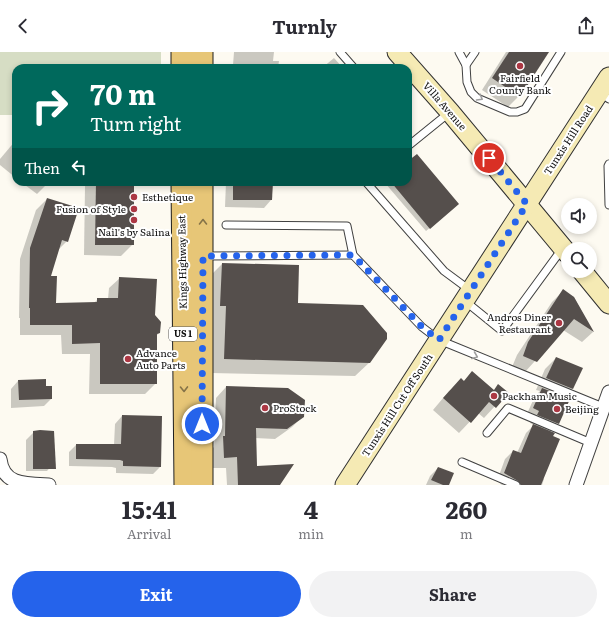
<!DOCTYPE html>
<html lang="en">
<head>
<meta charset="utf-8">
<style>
	body { margin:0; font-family:Literata,serif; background:#f2f2f3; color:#2b2b33; height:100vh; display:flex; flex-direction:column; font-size:15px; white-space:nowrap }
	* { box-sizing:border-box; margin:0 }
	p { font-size:13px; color:#7c7c81 }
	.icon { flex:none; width:22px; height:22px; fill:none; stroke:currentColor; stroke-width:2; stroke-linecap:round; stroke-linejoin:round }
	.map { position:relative; height:433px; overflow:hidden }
	.details { display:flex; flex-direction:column; background:#fff; flex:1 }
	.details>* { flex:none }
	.top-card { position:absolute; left:12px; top:12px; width:400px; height:122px; border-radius:12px; box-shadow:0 2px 6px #0003; background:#00695c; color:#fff; overflow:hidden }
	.fabs { position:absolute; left:561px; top:146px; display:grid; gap:8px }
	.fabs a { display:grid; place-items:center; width:36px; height:36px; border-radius:50%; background:#fff; box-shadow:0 2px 6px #0003; font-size:20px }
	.pin { position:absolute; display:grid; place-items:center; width:34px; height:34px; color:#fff; margin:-17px; border:2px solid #fff; border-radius:50%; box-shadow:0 1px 4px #0007 }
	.me { position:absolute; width:44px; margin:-22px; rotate:0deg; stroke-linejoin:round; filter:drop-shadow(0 0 3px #0008) }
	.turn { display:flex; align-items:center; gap:14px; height:84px; padding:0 12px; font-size:18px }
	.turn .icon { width:52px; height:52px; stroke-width:2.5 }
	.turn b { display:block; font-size:28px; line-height:34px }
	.then { display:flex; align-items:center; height:38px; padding:0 12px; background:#0003; gap:8px; font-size:15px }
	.eta { display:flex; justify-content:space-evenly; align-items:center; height:68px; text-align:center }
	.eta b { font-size:24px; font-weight:700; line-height:28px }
	.primary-button { display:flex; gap:8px; margin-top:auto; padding:8px 12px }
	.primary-button a { flex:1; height:46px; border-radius:24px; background:#2563eb; color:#fff; font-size:16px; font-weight:700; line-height:46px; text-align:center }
	.primary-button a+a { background:#f2f2f3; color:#2b2b33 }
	header { display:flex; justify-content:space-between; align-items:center; height:52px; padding:0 12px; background:#fff; font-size:18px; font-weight:700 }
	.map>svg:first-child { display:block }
	.cemetery { fill:#d6ddc4 }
	.shadow { fill:#0003 }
	.building { fill:#554f4c }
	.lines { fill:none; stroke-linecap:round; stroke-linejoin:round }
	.service-casing { stroke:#414141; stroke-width:9 }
	.minor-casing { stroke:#414141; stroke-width:15 }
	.secondary-casing { stroke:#303030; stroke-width:21 }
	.primary-casing { stroke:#1f1f1f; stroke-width:23 }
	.service { stroke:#fff; stroke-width:7 }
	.minor { stroke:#fff; stroke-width:13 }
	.secondary { stroke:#f5eab4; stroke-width:19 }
	.primary { stroke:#e7c677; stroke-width:21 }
	.oneway { stroke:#9f9f9f }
	.oneway2 { stroke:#857348 }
	.route { stroke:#2563eb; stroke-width:7; stroke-dasharray:0 12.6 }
	.poi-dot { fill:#ac3743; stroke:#fff; stroke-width:1.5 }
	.labels { text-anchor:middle; stroke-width:4; stroke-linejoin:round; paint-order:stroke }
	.shield { fill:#fff; stroke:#565656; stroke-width:1 }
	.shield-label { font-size:9px; font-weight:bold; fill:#0e0e0e }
	.poi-label { font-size:10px; fill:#0e0e0e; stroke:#fff; text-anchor:start }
	.street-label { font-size:10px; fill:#0e0e0e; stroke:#fff }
</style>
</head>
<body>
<header><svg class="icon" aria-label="back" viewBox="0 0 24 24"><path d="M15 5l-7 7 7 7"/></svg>Turnly<svg class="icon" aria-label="share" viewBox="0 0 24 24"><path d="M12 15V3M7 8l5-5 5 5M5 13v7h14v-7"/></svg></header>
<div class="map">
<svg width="609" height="433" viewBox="0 0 609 433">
	<rect width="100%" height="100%" fill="#fdfaf1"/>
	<polygon class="cemetery" points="0,0 161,0 161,16 16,16 16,63 0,63"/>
	<g class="shadow">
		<polygon points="234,0 274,0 273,9 279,9 278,16 230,16 233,13"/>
		<polygon points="506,0 548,0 519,44 508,55 482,38"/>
		<polygon points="334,6 343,16 322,16"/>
		<polygon points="16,88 16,126 0,113 0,107"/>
		<polygon points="408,110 454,155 426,179 385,131 408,130"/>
		<polygon points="21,130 49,130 37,142"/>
		<polygon points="89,130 133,130 133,192 121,204 84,203 85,134"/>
		<polygon points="226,130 272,130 271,148 264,156 225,155"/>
		<polygon points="47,147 67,189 58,198 49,225 55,252 94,251 98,247 108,247 109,236 120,226 154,263 159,281 156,284 156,331 145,342 89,342 90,302 62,302 61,283 20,283 20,266 19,266 20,207 36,158"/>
		<polygon points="222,212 298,214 296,252 370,310 355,324 211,321 208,226"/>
		<polygon points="563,239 574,245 593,280 582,290 563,278 525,320 512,315 517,303 552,250"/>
		<polygon points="556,306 581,316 572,337 564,346 558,371 549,380 543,426 544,427 542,433 502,433 497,429 505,407 513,399 517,401 526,381 534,373 530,371 532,367 526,364 535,344 540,339 536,338 545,317"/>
		<polygon points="472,320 493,339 507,341 484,366 478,361 459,381 433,358 449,339 463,330"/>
		<polygon points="18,329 45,335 51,347 44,354 11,356 11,337"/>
		<polygon points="226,335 303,364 292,375 275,387 255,386 256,415 279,433 227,433 226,416 213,416 213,396 214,395 216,346"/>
		<polygon points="122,364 160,415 153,422 116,421 116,416 112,415 69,414 69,400 76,393 114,393 115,372"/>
		<polygon points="34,380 54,411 47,419 26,419 26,388"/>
		<polygon points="438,416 447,433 426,433 430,424"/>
	</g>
	<g class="building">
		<polygon points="509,0 549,0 520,45 492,26"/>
		<polygon points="417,102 459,152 430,177 391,130 408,130 408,109"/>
		<polygon points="96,130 134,130 134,193 95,193"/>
		<polygon points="233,130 273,130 272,148 233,148"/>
		<polygon points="47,146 79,156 68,190 62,188 51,224 57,224 56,251 97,250 97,246 118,246 119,225 157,227 155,263 161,270 160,281 157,282 157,332 100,332 100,291 72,292 72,273 30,273 30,256 29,256 30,196"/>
		<polygon points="222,211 299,213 298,251 363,253 387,281 387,287 370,311 224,307 226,254 220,254"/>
		<polygon points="563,237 574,245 594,280 574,267 537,310 523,304 528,290"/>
		<polygon points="556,305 583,316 573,337 546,326"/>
		<polygon points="472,319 494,338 498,332 509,341 496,356 489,350 471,371 443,346 461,326 464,329"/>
		<polygon points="46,327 46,334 52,334 52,347 19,348 18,328"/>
		<polygon points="226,334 288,336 305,348 304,365 287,377 256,376 257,414 294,412 280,433 238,433 237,405 224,406 223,384 225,384"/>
		<polygon points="542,336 570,347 559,372 537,363 539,359 533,356"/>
		<polygon points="122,363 162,364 161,415 123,414 123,409 120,408 76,407 76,392 121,392"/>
		<polygon points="533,372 555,381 553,384 560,387 541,433 521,433 518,429 504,421 513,398 521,401"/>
		<polygon points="40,378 54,379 56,417 33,417 33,379"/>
		<polygon points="438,415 454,421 449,433 443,433 431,428"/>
	</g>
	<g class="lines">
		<defs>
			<g id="service">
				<polyline points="340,0 354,16"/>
				<polyline points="459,0 466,13 467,30 471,40 477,46 510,60 517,60 525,57 561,0"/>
				<polyline points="466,13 475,0"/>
				<polyline points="599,40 609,47"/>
				<polyline points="408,94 450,60"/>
				<polyline points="609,112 608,114 609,153"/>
				<polyline points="366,130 444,219 471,239"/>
				<polyline points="226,173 347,174 353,203 422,275 439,288 603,355"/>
				<polyline points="203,204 353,203"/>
				<polyline points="465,249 502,279 562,197"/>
				<polyline points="487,381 508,356 591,391"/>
				<polyline points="462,410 516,433"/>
			</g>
			<g id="minor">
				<path d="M0,407c3,26 25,25 49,26"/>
				<polyline points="576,433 609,340"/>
			</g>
			<g id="secondary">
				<polyline points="397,0 450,60 568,202"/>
				<polyline points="582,219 609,252"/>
				<polyline points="345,433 609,25"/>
			</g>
			<g id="primary">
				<polyline points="182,0 182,16"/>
				<polyline points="202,0 202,16"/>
				<polyline points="182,130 185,433"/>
				<polyline points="202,433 202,130"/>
			</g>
		</defs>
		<use href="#service" class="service-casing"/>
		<use href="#minor" class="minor-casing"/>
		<use href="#secondary" class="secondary-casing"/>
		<use href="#primary" class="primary-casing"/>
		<use href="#service" class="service"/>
		<use href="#minor" class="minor"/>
		<use href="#secondary" class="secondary"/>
		<use href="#primary" class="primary"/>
	</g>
	<defs><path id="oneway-chevron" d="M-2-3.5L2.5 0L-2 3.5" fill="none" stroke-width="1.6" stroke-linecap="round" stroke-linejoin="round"/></defs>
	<g class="oneway">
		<use href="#oneway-chevron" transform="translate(480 46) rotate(30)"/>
		<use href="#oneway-chevron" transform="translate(475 304) rotate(22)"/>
	</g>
	<g class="oneway2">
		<use href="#oneway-chevron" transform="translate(203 170) rotate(-90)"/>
		<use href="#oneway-chevron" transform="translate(184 337) rotate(89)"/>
	</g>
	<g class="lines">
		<polyline class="route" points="202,372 203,204 353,203 422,275 439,288 527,152 489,106"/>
	</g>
	<g class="poi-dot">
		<circle cx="520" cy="14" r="4"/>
		<circle cx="134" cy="145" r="4"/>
		<circle cx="134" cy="157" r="4"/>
		<circle cx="134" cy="168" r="4"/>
		<circle cx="559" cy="271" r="4"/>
		<circle cx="128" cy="307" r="4"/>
		<circle cx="494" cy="344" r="4"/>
		<circle cx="265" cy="356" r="4"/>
		<circle cx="557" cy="357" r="4"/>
	</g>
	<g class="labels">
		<rect class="shield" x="169" y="275" width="28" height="14" rx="3"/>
		<g class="shield-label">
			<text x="183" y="285">US 1</text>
		</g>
		<g class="poi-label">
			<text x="520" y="30" text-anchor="middle">Fairfield<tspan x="520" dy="12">County Bank</tspan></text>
			<text x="142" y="149">Esthetique</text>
			<text x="126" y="161" text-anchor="end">Fusion of Style</text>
			<text x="134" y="184" text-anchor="middle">Nail's by Salina</text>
			<text x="551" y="269" text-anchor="end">Andros Diner<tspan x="551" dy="12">Restaurant</tspan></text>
			<text x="136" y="305">Advance<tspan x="136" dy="12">Auto Parts</tspan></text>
			<text x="502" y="348">Packham Music</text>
			<text x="273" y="360">ProStock</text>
			<text x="565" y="361">Beijing</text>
		</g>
		<g class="street-label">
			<text transform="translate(445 54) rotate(49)" y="4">Villa Avenue</text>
			<text transform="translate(568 88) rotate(-57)" y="4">Tunxis Hill Road</text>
			<text transform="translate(182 210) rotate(-91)" y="4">Kings Highway East</text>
			<text transform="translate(397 353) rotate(-57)" y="4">Tunxis Hill Cut Off South</text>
		</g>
	</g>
</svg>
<div class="fabs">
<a><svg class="icon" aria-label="sound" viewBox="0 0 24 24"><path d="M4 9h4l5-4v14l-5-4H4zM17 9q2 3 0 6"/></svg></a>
<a><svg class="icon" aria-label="search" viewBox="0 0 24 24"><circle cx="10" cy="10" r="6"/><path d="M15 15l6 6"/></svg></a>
</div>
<div class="pin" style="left:489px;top:106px;background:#d93025"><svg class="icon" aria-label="arrive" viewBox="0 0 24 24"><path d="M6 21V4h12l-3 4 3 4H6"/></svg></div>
<svg class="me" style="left:202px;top:372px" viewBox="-20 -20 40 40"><circle r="17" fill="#2563eb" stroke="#fff" stroke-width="3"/><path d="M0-11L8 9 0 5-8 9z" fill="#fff"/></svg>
<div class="top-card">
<div class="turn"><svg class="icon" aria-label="right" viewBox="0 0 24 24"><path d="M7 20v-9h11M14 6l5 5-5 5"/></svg><div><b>70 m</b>Turn right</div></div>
<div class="then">Then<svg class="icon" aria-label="left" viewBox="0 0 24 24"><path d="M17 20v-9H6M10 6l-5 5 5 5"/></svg></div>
</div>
</div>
<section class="details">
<div class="eta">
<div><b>15:41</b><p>Arrival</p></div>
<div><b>4</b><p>min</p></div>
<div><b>260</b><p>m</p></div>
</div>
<div class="primary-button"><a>Exit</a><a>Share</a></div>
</section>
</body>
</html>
